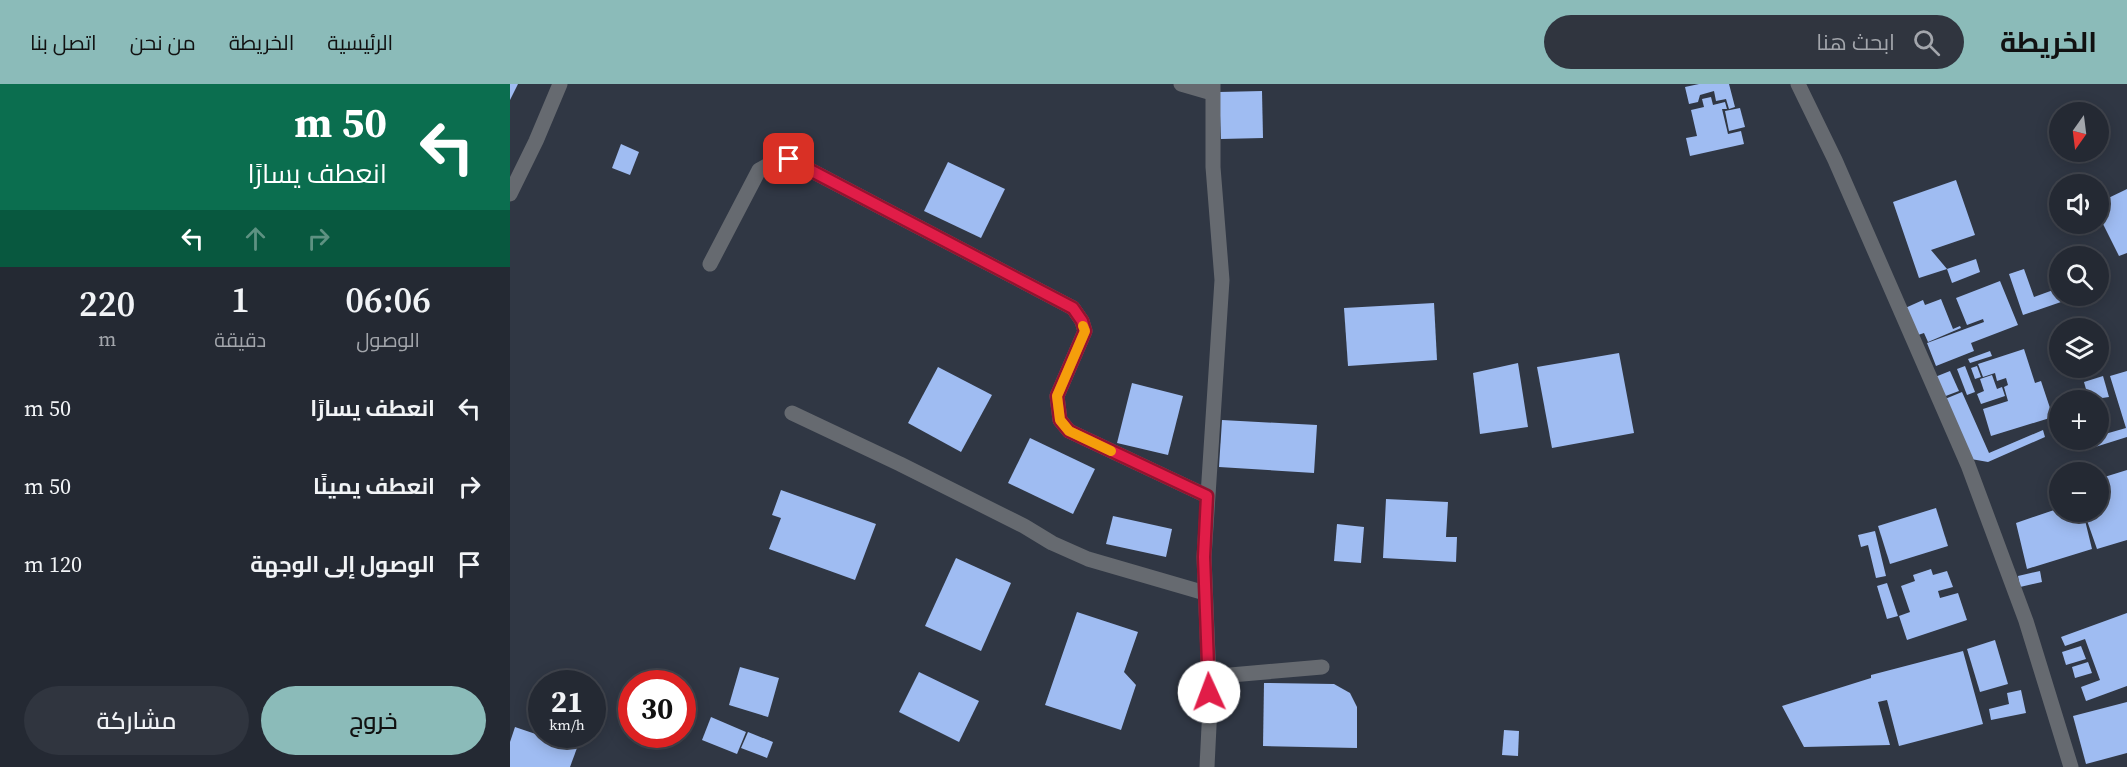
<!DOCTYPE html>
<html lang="ar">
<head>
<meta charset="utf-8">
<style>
	body { margin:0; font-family:"Source Serif 4",Cairo,serif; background:#30353f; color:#f1f3f6; direction:rtl; height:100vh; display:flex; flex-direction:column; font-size:22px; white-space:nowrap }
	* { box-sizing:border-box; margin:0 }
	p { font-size:20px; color:#a3a6ac }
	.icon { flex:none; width:33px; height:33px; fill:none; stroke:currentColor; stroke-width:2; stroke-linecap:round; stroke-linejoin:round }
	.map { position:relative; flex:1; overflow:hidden; direction:ltr }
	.panel { display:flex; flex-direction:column; background:#242933; width:510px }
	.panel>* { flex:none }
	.banner { background:#0b6e4f; color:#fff; overflow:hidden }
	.needle { width:39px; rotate:194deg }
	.fabs { position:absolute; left:1539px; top:18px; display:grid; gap:12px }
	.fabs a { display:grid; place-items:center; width:60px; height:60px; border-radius:50%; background:#242933; box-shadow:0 3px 15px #0003,0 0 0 2px #41454e; font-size:30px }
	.speed { position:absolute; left:18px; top:586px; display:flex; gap:12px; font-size:30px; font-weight:700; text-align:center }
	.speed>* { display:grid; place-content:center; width:78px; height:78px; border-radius:50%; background:#242933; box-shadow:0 3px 15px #0003,0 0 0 2px #41454e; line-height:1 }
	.speed small { font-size:15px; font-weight:400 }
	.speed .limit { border:9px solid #d22; background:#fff; color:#111 }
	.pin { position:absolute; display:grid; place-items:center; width:51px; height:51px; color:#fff; margin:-26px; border-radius:12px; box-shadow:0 3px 9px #0006 }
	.me { position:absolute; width:66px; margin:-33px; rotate:358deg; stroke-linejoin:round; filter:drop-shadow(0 0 4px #0008) }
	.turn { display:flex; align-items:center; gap:21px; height:126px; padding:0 24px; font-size:27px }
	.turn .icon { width:78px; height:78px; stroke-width:2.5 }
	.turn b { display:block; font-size:42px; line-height:51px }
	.lanes { display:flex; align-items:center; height:57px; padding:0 24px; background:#0003; justify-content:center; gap:30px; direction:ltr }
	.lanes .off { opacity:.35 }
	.eta { display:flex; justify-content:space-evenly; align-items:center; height:102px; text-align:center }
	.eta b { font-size:36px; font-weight:600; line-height:42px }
	.button { display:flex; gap:12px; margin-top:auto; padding:12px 24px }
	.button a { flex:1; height:69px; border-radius:36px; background:#8bbbb9; color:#111; font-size:24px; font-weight:600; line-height:69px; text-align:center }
	.button a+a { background:#30353f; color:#f1f3f6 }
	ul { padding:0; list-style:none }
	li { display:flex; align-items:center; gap:18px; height:78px; padding:0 24px }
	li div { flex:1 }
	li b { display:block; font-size:22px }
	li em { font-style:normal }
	header { display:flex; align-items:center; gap:36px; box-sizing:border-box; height:84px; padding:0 30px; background:#8bbbb9; color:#111 }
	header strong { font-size:28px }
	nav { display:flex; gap:33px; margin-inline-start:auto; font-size:21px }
	.search { width:420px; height:54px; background:#30353f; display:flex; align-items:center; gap:15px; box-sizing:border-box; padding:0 21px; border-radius:33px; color:#a3a6ac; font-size:22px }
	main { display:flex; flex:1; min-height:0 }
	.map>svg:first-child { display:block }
	.building { fill:#9fbcf2 }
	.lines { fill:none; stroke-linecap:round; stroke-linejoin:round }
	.street { stroke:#666a70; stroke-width:15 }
	.route-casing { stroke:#92132f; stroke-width:15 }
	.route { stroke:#e11d48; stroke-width:10 }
	.slow { stroke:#f59e0b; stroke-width:10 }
</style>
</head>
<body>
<header>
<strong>الخريطة</strong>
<div class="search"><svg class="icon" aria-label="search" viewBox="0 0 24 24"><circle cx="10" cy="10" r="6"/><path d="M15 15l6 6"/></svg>ابحث هنا</div>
<nav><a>الرئيسية</a><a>الخريطة</a><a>من نحن</a><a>اتصل بنا</a></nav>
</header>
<main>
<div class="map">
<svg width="1617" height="683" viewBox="0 0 1617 683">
	<rect width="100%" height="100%" fill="#303744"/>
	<g class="building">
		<polygon points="0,0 8,0 0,16"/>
		<polygon points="1189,0 1219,0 1225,23 1219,25 1216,15 1206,17 1204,7 1190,11 1188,18 1179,20 1175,3"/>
		<polygon points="752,7 753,54 711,55 709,8"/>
		<polygon points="1201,13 1203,21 1215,18 1217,25 1212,25 1218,50 1231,47 1234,60 1180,72 1176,54 1187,52 1181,26 1194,23 1192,15"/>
		<polygon points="1230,24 1235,43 1219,47 1215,27"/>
		<polygon points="111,60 129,68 120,91 102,84"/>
		<polygon points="438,78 495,105 471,154 414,127"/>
		<polygon points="1446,96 1465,151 1421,166 1437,185 1409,194 1383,118"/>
		<polygon points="1617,105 1617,169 1609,172 1588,130 1588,119"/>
		<polygon points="1466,175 1470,188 1442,199 1437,185"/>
		<polygon points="1514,185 1524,213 1546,205 1551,218 1513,231 1499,190"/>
		<polygon points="1490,197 1508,241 1461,259 1464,267 1426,282 1417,259 1474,238 1473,235 1457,241 1446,214"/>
		<polygon points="1431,215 1443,245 1450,242 1451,244 1418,258 1414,249 1405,252 1393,225 1413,216 1415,221"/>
		<polygon points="924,219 927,276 838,282 834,224"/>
		<polygon points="1514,265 1525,299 1531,297 1543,333 1481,352 1473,325 1498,317 1494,303 1498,301 1496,294 1487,297 1485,289 1473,293 1468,280"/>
		<polygon points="1480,267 1482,272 1460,279 1458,275"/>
		<polygon points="1109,269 1124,349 1042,364 1027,283"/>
		<polygon points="1008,279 1018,343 970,350 963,289"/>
		<polygon points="1455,282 1465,308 1457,311 1447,285"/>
		<polygon points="1467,282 1471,293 1465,295 1461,284"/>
		<polygon points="428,283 482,311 451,368 398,339"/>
		<polygon points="1440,287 1449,307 1433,313 1425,293"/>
		<polygon points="1617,287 1617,353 1582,364 1580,356 1588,356 1588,352 1616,344 1600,292"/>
		<polygon points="1482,291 1487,305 1492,303 1495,312 1471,320 1467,310 1474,307 1470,295"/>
		<polygon points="1593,292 1599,313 1579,316 1574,298"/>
		<polygon points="622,299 673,312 658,371 607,359"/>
		<polygon points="1452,308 1479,369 1533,346 1535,353 1478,378 1461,375 1435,315"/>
		<polygon points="712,336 807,341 804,389 709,383"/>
		<polygon points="520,354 585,385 563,430 498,399"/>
		<polygon points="1617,386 1617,456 1587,465 1574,428 1588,428 1588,395"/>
		<polygon points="271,406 366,440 345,496 259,465 271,434 262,431"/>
		<polygon points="876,415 938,418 936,453 947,453 946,478 873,474"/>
		<polygon points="1426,424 1438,462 1380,480 1368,442"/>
		<polygon points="1550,424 1550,428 1573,428 1582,465 1517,485 1506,439"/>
		<polygon points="603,432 662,445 656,473 596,460"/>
		<polygon points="827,440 854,443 851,479 824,477"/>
		<polygon points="1365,447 1376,492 1366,494 1358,461 1351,463 1348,451"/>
		<polygon points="446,474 501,499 471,567 415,542"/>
		<polygon points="1421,485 1423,491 1437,487 1443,503 1428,507 1430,514 1448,509 1457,536 1397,556 1389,532 1400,528 1391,502 1405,497 1403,491"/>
		<polygon points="1530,487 1532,498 1510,503 1508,492"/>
		<polygon points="1377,499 1388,532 1377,535 1367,502"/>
		<polygon points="567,528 628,548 614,588 626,601 611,646 535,621"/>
		<polygon points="1617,529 1617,602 1576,617 1571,603 1590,596 1575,555 1555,562 1551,553"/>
		<polygon points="1485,556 1498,600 1470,608 1457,565"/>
		<polygon points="1571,562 1576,575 1556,581 1552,568"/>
		<polygon points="1453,567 1473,640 1389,662 1377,616 1368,618 1380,661 1294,663 1272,622 1361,594 1361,591"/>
		<polygon points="1578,578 1582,589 1565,594 1562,583"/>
		<polygon points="230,583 269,594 258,633 219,621"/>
		<polygon points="409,588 469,617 449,658 389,628"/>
		<polygon points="754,599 824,600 840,609 847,623 847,664 753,662"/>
		<polygon points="1511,606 1516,629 1481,636 1479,625 1499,620 1497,609"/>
		<polygon points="1617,618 1617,669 1576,680 1563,632"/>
		<polygon points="201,633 236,648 227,670 192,656"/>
		<polygon points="5,643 67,664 60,683 0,683 0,658"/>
		<polygon points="994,646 1009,647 1008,672 992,671"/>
		<polygon points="238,648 263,658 257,674 231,664"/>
	</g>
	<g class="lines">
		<g class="street">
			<polyline points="671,0 702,9"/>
			<polyline points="1288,0 1325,76 1458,381 1516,537 1561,683"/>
			<polyline points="0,110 26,57 50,0"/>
			<polyline points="200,180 249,86 264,78 279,75 563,224 572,237 575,247 547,312 550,336 559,347 697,412"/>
			<polyline points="282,329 390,380 514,442 542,459 578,475 695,509"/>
			<polyline points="698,593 812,583"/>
			<polyline points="697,683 700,622 694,473 712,196 703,83 703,0"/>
		</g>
	</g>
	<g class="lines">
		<defs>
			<polyline id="route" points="279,75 563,224 572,237 575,247 547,312 550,336 559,347 697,412 694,473 699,608"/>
		</defs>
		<use href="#route" class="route-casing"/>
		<use href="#route" class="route"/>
		<polyline class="slow" points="573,242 575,247 547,312 550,336 559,347 601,367"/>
	</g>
</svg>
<div class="fabs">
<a><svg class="needle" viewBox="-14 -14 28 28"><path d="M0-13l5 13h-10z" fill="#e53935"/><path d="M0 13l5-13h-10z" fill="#a3a6ac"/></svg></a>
<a><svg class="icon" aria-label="sound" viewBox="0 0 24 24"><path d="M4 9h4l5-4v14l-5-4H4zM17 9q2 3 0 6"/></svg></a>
<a><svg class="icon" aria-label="search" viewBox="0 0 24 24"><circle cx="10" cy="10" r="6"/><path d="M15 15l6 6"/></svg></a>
<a><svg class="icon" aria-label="layers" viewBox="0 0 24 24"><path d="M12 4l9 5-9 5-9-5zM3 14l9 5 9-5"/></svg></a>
<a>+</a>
<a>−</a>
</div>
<div class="speed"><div>21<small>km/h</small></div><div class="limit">30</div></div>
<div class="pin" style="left:279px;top:75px;background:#d93025"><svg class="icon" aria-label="arrive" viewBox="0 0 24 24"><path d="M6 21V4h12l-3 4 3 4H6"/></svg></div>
<svg class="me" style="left:699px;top:608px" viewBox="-20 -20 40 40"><circle r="19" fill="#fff"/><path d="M0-13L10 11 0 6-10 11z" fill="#e11d48"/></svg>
</div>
<section class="panel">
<div class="banner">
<div class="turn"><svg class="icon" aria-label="left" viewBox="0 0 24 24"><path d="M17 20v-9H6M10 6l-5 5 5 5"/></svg><div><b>50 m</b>انعطف يسارًا</div></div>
<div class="lanes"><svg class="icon" aria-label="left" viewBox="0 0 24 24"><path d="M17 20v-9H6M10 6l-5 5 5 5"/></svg><svg class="icon off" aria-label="ahead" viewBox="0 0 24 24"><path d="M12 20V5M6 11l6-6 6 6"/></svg><svg class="icon off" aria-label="right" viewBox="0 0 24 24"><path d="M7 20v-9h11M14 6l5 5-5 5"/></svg></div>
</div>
<div class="eta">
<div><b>06:06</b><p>الوصول</p></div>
<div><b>1</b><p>دقيقة</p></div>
<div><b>220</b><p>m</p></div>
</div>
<ul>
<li><svg class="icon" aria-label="left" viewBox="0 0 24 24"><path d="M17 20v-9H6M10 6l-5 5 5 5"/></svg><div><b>انعطف يسارًا</b></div><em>50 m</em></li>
<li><svg class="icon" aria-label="right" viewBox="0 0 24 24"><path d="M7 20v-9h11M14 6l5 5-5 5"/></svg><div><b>انعطف يمينًا</b></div><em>50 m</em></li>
<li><svg class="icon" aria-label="arrive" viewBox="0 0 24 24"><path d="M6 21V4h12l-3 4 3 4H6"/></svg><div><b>الوصول إلى الوجهة</b></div><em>120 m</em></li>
</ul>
<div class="button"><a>خروج</a><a>مشاركة</a></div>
</section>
</main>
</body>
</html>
